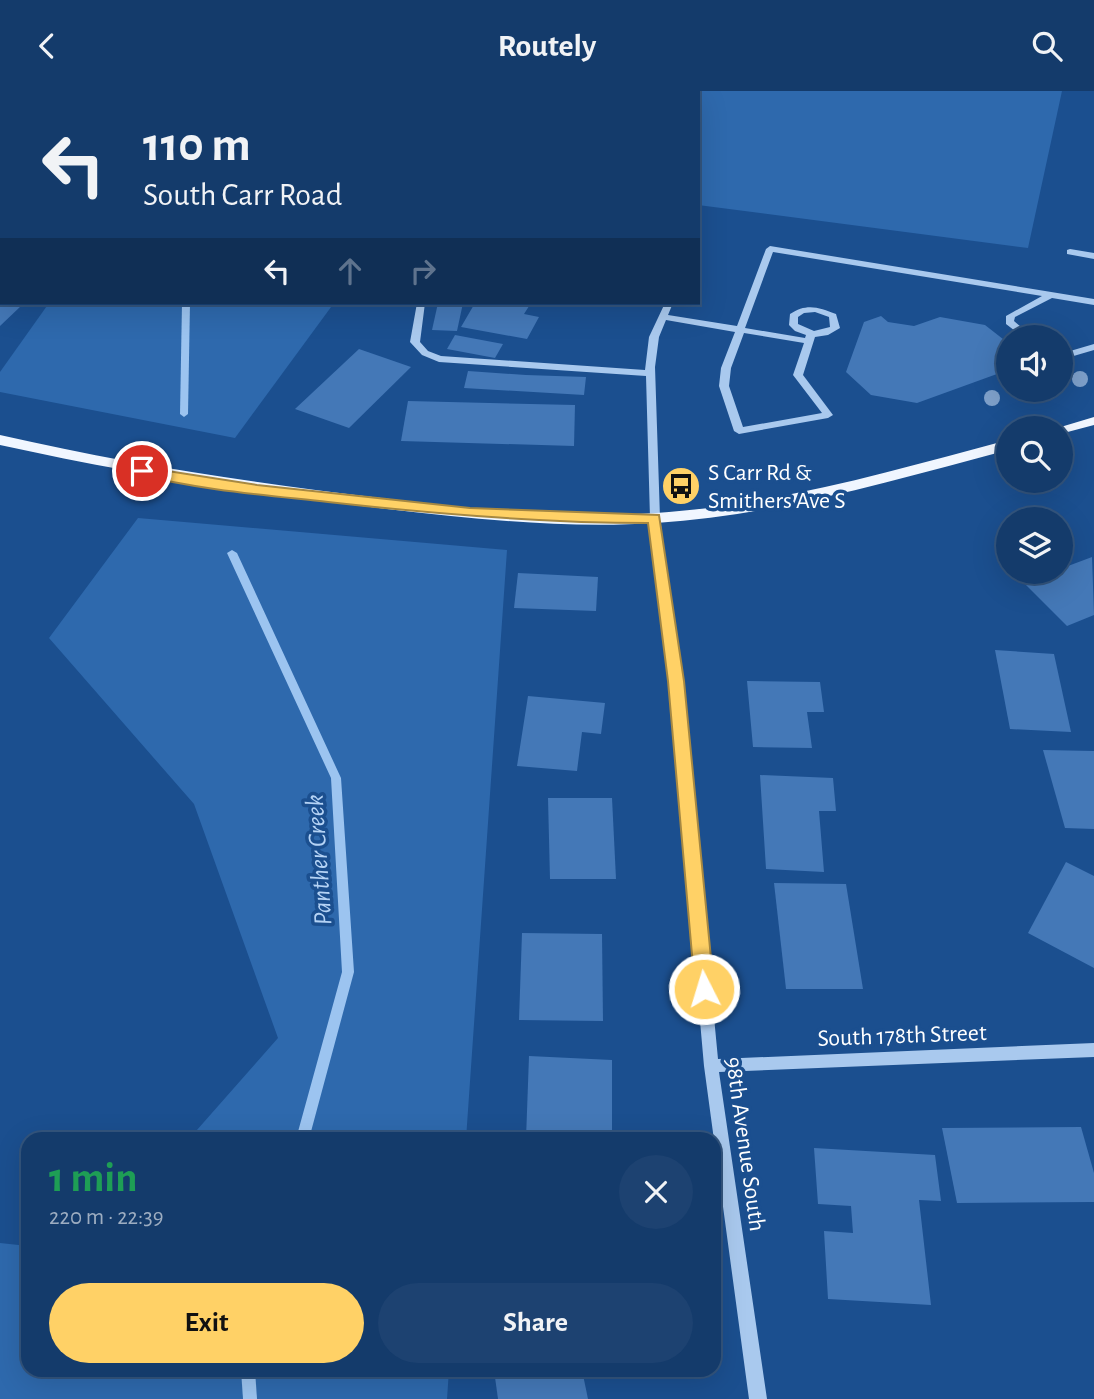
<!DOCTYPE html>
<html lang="en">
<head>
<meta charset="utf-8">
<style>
	body { margin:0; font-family:"Alegreya Sans",sans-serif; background:#1d4271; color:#f1f3f6; height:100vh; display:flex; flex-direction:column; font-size:26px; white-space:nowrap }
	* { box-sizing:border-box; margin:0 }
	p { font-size:23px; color:#9dadc1 }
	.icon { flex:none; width:38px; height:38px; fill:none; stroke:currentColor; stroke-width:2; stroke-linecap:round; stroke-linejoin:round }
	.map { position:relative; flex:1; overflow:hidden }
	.details { position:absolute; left:21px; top:1041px; width:700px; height:245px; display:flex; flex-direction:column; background:#143b6b; border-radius:21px; box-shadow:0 7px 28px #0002,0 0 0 2px #33557e }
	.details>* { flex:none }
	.hud { position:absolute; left:0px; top:0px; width:700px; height:214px; box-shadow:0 7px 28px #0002,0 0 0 2px #33557e; background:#143b6b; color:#f1f3f6; overflow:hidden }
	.tools { position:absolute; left:996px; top:234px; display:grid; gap:14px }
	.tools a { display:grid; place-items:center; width:77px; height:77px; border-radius:50%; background:#143b6b; box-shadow:0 7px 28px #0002,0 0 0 2px #33557e; font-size:35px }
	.pin { position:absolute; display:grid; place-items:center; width:60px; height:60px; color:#fff; margin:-30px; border:4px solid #fff; border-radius:50%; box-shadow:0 2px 7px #0007 }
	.me { position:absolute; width:77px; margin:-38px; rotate:355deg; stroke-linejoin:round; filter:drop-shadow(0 0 5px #0008) }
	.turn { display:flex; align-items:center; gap:24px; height:147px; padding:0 28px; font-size:32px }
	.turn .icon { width:91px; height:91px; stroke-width:2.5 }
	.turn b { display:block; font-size:49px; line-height:60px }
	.lanes { display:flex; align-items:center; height:66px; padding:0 28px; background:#0003; justify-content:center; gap:35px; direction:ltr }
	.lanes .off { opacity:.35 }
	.round { display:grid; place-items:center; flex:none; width:74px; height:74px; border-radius:37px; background:#1d4271 }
	.overview { display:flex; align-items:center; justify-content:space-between; height:119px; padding:0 28px }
	h1 { font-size:42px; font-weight:600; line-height:52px; color:#1e9e55 }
	.primary-button { display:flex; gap:14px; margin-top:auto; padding:14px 28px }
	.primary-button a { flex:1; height:80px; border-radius:42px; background:#ffd166; color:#111; font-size:28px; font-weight:600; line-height:80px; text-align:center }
	.primary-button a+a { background:#1d4271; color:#f1f3f6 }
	header { display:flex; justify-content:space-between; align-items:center; height:91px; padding:0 28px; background:#143b6b; font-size:32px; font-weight:600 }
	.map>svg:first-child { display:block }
	.green { fill:#2e69ad }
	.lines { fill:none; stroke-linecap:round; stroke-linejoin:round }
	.stream { fill:#9cc4f0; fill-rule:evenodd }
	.building { fill:#4478b7 }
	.minor { fill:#a9c9ee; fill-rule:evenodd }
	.major { fill:#f0f6ff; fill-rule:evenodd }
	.tree { fill:#7ea0ca }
	.route { fill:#ffd166; stroke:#a68842; stroke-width:2 }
	.labels { text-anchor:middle; stroke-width:7; stroke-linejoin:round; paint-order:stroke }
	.poi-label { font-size:24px; fill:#fff; stroke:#1b4f8f; text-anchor:start }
	.street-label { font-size:24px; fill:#fff; stroke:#1b4f8f }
	.water-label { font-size:26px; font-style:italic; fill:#b5d3f5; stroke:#1b4f8f }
</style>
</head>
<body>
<header><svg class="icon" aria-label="back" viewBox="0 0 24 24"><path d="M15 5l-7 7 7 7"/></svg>Routely<svg class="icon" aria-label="search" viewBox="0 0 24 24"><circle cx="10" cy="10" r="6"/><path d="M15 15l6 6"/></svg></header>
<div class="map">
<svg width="1094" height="1308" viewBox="0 0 1094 1308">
	<rect width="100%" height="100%" fill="#1b4f8f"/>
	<g class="green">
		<polygon points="0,0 1062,0 1028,157 698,114 698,2 2,2 2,134"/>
		<polygon points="49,212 334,212 235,347 0,301 0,281"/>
		<polygon points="138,427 507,459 466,1048 189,1048 278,947 194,713 49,547"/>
		<polygon points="0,1152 28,1155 28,1279 449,1279 447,1308 0,1308"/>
	</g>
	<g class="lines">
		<g class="stream">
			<polygon points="66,0 73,0 74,2 67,2"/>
			<polygon points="182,212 190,212 188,323 184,326 180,323"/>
			<polygon points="232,459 237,462 341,687 354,881 309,1048 296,1048 342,881 331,687 227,462"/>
			<polygon points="241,1279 255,1279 257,1308 243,1308"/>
		</g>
	</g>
	<g class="building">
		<polygon points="0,212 21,215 0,235"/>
		<polygon points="438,212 463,212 457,240 432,239"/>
		<polygon points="475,212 531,212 524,223 539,226 527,248 461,236"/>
		<polygon points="881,225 888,231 914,235 940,226 985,234 1008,252 1008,279 917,312 871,304 846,281 864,231"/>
		<polygon points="455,244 503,253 495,267 447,258"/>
		<polygon points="359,258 411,276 349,337 295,318"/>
		<polygon points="468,280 526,284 586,286 584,304 464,297"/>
		<polygon points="408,310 575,314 574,355 401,350"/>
		<polygon points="1092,466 1094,524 1067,535 1024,492 1060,481 1060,478"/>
		<polygon points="518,482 598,486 596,520 514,517"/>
		<polygon points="995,559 1054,563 1071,641 1010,638"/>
		<polygon points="747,590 820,591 824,621 807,621 812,657 753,656"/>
		<polygon points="528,605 605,612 601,643 582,641 577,680 517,675"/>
		<polygon points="1043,659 1094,660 1094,738 1065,737"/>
		<polygon points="760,684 833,687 836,720 819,720 824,781 766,778"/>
		<polygon points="548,707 612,707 616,788 550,788"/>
		<polygon points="1066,771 1094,785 1094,877 1028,842"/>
		<polygon points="774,792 846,793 863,898 786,898"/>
		<polygon points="522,842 602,843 603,930 519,929"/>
		<polygon points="529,965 612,969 612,1048 526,1048"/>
		<polygon points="1081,1036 1094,1082 1094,1111 957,1112 942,1037"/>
		<polygon points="814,1057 935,1064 941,1110 919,1109 931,1214 828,1208 824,1140 853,1142 851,1115 818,1113"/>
		<polygon points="494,1279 582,1279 588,1308 498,1308"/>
	</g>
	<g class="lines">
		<g class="minor">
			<polygon points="698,140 702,143 698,145"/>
			<path d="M770,155l324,53v6l-42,-7 -37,19 -1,4 20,17h-10l-18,-14v-8l36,-20 -269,-44 -28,76 60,10 1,-3 -11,-4 -6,-6 1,-11c16,-11 29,-7 46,0l4,14 -12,7 -13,2 -12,38 30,40 -5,3 -89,16 -5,-3 -15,-45 2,-18 14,-36 -69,-12 -7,17 -4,30 5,151 22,163 36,378 376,-16v14l-375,15 48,327h-18l-45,-333 -34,-385 -20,-163 -4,-142 -207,-14 -17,-7 -12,-13 7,-39h8l-5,39 8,9 13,5 204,14 4,-33 16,-34h8l-5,12 69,11 29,-77zM815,221l14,5 1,10 -16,4 -16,-7v-7l6,-4zM744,242l60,10 -11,32 29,38 -79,14 -14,-41 2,-18z"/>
			<polygon points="1070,158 1094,162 1094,168 1067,163 1067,159"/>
			<polygon points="1094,253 1094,259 1060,269 1060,263"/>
		</g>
		<g class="major">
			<polygon points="1094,326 1094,334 1060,343 1060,338 1054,338"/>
			<path d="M0,344c126,29 253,48 381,63 91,11 183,21 275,15 120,-8 236,-42 352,-73v10c-116,31 -232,65 -352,73 -90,6 -180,-4 -269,-14 -131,-15 -259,-36 -387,-64z"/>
		</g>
	</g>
	<g class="tree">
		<circle cx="1080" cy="288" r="8"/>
		<circle cx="992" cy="307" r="8"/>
	</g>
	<path class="route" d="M142,376l115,18 213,23 189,7 25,166 30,308 -3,6h-13l-3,-6 -27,-308 -20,-158c-108,0 -213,-9 -320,-21 -63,-7 -129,-12 -191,-28v-6z"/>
	<defs>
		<symbol id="bus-disc" viewBox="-11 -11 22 22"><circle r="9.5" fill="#ffd166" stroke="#1b4f8f"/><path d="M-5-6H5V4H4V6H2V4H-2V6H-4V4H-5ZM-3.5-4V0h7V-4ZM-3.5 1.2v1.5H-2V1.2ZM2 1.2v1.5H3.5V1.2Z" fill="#111"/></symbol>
	</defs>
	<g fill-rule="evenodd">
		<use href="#bus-disc" x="659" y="373" width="44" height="44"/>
	</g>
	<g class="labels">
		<g class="poi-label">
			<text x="708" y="389">S Carr Rd &amp;<tspan x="708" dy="28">Smithers Ave S</tspan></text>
		</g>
		<g class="street-label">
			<text transform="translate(902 944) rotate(-2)" y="8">South 178th Street</text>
			<text transform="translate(746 1053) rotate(82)" y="8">98th Avenue South</text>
		</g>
		<g class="water-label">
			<text transform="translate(318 769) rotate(-94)" y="9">Panther Creek</text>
		</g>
	</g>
</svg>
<div class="tools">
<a><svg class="icon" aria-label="sound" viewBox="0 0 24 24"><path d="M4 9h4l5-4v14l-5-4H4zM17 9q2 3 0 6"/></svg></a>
<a><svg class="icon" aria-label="search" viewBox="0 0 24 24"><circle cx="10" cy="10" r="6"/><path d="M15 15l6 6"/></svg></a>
<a><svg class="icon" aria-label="layers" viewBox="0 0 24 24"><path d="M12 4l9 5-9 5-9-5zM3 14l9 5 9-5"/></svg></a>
</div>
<div class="pin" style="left:142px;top:380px;background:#d93025"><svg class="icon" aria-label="arrive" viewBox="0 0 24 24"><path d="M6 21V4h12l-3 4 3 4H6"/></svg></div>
<svg class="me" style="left:704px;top:898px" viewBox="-20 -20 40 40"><circle r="17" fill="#ffd166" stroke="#fff" stroke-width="3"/><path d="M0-11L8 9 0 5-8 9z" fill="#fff"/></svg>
<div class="hud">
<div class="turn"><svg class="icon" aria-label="left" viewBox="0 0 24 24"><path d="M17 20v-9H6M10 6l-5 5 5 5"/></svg><div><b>110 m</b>South Carr Road</div></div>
<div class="lanes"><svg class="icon" aria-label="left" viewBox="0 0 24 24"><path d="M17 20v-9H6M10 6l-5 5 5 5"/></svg><svg class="icon off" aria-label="ahead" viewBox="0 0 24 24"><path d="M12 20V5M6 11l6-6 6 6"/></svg><svg class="icon off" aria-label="right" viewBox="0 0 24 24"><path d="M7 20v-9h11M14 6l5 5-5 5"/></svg></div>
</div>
<section class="details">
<div class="overview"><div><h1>1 min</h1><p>220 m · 22:39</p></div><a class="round"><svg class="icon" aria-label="close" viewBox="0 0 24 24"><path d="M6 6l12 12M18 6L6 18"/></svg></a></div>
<div class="primary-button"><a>Exit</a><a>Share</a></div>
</section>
</div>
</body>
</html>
